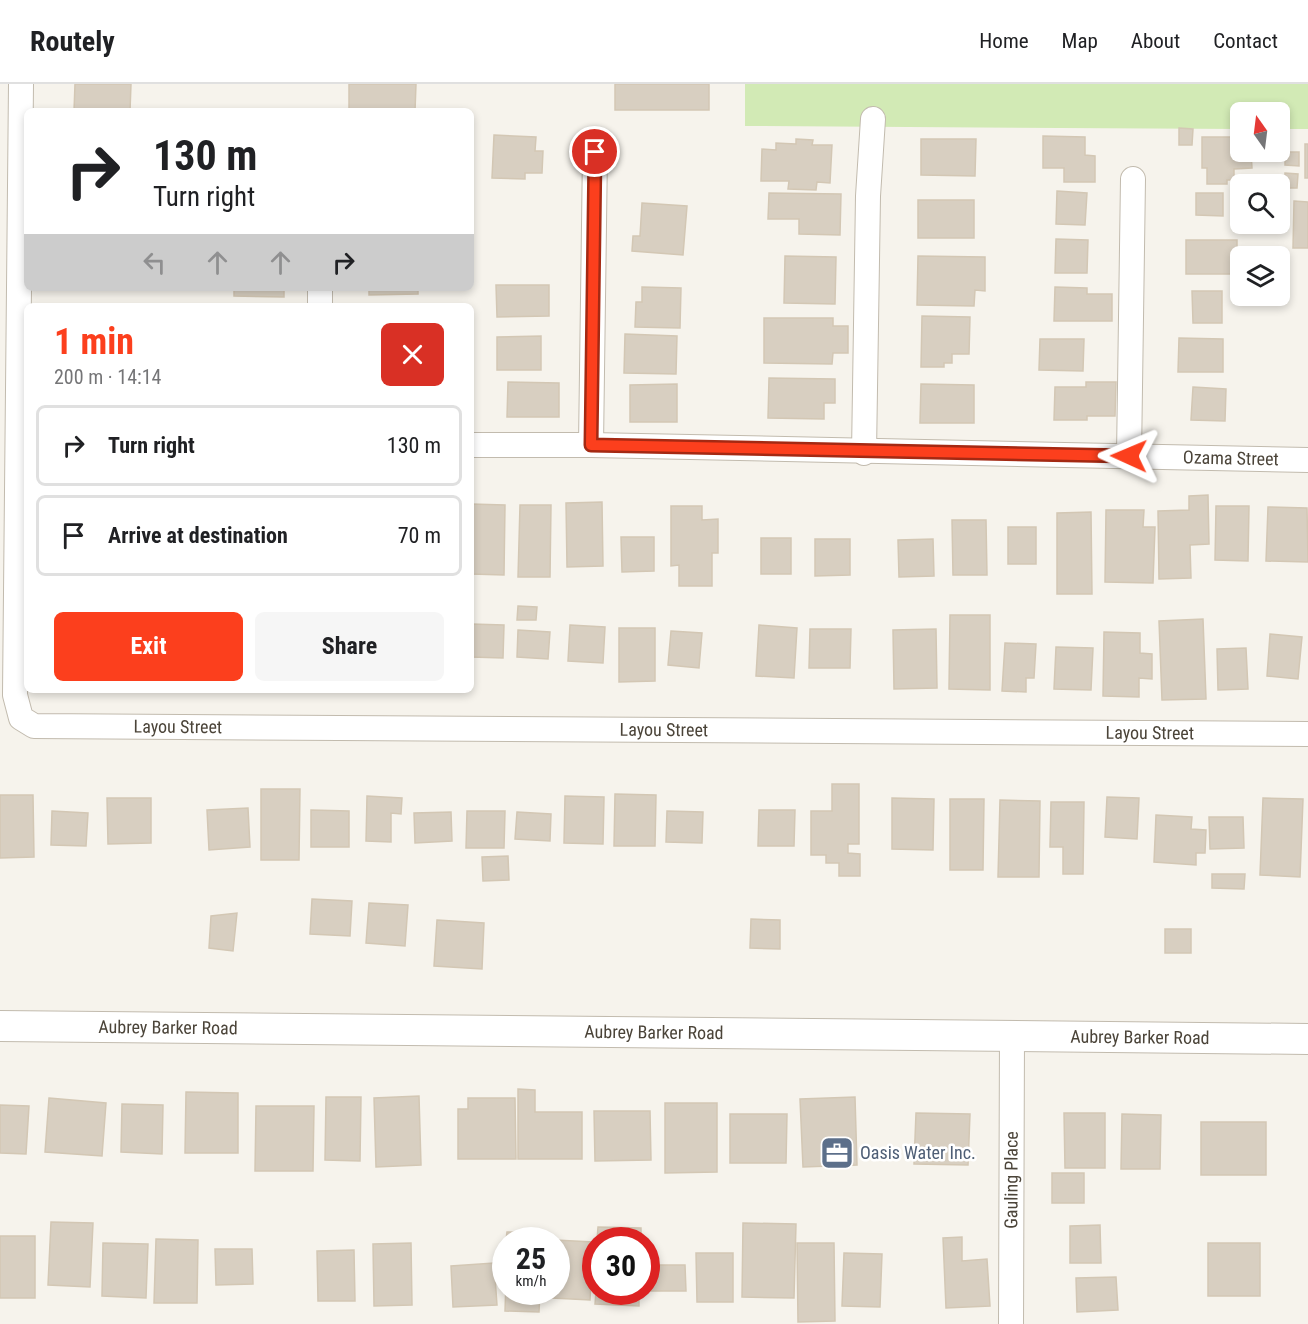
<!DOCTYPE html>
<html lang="en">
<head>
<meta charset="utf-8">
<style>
	body { margin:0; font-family:"Roboto Condensed",sans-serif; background:#f6f6f6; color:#202124; height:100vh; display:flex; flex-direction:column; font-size:22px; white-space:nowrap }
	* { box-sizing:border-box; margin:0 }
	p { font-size:20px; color:#757577 }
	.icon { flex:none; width:33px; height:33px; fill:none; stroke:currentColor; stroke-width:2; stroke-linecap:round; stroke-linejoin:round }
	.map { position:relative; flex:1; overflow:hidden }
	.side { position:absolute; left:24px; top:219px; width:450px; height:390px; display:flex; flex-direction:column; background:#fff; border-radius:9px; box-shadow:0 3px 9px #0003 }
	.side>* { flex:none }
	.top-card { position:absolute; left:24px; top:24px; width:450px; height:183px; border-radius:9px; box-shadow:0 3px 9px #0003; background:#fff; color:#202124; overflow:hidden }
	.needle { width:39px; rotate:346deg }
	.buttons { position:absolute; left:1230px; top:18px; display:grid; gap:12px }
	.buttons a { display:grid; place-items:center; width:60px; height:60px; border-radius:9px; background:#fff; box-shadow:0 3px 9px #0003; font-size:30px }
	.speed { position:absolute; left:492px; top:1143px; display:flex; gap:12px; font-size:30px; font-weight:700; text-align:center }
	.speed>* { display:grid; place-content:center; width:78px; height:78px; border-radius:50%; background:#fff; box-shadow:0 3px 9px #0003; line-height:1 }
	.speed small { font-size:15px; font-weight:400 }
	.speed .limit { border:9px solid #d22; background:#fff; color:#111 }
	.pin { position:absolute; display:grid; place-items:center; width:51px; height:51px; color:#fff; margin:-26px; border:3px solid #fff; border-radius:50%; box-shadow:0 2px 6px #0007 }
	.me { position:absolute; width:66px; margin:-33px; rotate:271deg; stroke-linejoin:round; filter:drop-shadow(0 0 4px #0008) }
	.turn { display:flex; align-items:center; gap:21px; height:126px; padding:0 30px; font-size:27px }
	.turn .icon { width:78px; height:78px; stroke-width:2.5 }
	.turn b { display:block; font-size:42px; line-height:51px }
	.lanes { display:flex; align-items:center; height:57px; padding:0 30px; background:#0003; justify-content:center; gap:30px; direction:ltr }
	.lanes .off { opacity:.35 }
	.round { display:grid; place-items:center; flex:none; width:63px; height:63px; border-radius:9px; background:#f6f6f6 }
	.overview { display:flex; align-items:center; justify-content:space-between; height:102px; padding:0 30px }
	h1 { font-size:36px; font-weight:700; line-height:45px; color:#fc3f1d }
	.primary-button { display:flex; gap:12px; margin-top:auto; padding:12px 30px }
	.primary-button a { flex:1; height:69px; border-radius:9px; background:#fc3f1d; color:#fff; font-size:24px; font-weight:700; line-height:69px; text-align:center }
	.primary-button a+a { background:#f6f6f6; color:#202124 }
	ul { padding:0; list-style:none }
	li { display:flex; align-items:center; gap:18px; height:81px; margin:0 12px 9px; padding:0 18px; border:3px solid #e0e0e0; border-radius:9px }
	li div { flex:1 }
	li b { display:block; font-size:22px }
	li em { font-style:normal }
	header { display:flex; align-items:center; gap:36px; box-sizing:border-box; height:84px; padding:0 30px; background:#fff; border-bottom:2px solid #e0e0e0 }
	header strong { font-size:28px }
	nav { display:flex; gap:33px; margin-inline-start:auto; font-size:21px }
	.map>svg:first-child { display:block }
	.green { fill:#d2eab5 }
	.building { fill:#d8cfc1; stroke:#d3c7b4; stroke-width:1.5 }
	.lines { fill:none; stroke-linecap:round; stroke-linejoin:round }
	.minor-casing { stroke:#c2bbae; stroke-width:26 }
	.tertiary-casing { stroke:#c2bbae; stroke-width:32 }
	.minor { stroke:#fff; stroke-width:24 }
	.tertiary { stroke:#fff; stroke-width:30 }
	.route-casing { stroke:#a42913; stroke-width:15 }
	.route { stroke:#fc3f1d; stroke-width:10 }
	.labels { text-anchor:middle; stroke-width:5; stroke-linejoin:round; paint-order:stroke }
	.street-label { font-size:18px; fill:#4b4439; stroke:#fff }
	.service-label { font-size:18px; fill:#4e5e75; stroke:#fff; text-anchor:start }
</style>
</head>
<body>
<header>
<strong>Routely</strong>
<nav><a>Home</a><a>Map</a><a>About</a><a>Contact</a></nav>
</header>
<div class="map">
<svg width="1308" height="1240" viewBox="0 0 1308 1240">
	<rect width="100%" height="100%" fill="#f6f3ec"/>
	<polygon class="green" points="745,0 1308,0 1308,45 1280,45 1280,28 1240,28 1240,45 745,42"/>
	<g class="building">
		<polygon points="75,0 131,0 130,27 74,27"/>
		<polygon points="349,0 416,0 415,27 349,27"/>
		<rect x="615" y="0" width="94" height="26"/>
		<polygon points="1179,44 1193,45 1192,61 1179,61"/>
		<polygon points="494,51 536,53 535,67 543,67 542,89 525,89 525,95 492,94"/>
		<polygon points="1043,52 1085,53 1085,71 1095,72 1095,98 1064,98 1064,84 1043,84"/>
		<polygon points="1202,53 1237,53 1238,68 1251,68 1252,84 1234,85 1234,96 1227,96 1227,100 1207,100 1207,84 1202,84"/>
		<polygon points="796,55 813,56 812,61 832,61 830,99 817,98 816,106 788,105 789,97 761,97 762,65 776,66 776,59 796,60"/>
		<polygon points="921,55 976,55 975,92 921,91"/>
		<rect x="1305" y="60" width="3" height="34"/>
		<polygon points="1285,68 1299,68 1299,82 1285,81"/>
		<polygon points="1285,89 1298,90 1297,104 1284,104"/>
		<polygon points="1057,107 1087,109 1085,141 1056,140"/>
		<polygon points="769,109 841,110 840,151 799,150 799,135 768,135"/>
		<polygon points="1196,109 1223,109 1223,132 1196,131"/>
		<rect x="918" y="116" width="56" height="38"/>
		<polygon points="1294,117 1308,118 1308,164 1293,164"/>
		<polygon points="642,119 687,122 683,171 632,167 633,152 640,152"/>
		<polygon points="1056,155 1088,156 1087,189 1055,189"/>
		<rect x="1186" y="156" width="51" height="34"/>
		<polygon points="785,172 836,173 835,220 784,219"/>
		<polygon points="918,172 985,173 985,207 975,206 974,222 917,221"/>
		<polygon points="496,201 549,201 549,232 497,233"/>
		<polygon points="642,203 681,204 680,244 635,243 636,218 642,218"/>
		<polygon points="1055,203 1087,204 1087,210 1112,210 1112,237 1054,237"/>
		<polygon points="234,204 284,204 284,213 234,212"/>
		<polygon points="369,204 418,204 418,210 369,211"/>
		<polygon points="1192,207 1222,207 1222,239 1193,239"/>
		<polygon points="922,232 970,233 969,270 952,270 952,279 944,279 944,283 921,283"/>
		<polygon points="764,234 833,234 833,242 848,242 848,269 833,269 832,280 764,279"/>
		<polygon points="625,250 677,252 676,290 624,289"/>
		<polygon points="541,252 541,286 497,286 497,253"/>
		<polygon points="1179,254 1223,255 1223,288 1178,288"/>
		<polygon points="1040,255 1084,255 1083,287 1039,286"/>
		<polygon points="769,294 835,295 835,319 824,319 824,335 768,334"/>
		<polygon points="508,298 559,299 559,333 507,333"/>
		<polygon points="1086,298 1116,298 1115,332 1087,332 1087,336 1054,336 1055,303 1086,303"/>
		<polygon points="677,300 677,338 630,338 630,301"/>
		<polygon points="921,300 974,301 974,339 920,339"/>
		<polygon points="1193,303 1226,305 1225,337 1191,336"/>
		<polygon points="1208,411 1209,460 1190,461 1191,494 1159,495 1158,427 1189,426 1189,412"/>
		<polygon points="602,418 603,482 567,483 566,419"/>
		<polygon points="471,420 505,421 504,491 471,490"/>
		<polygon points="520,421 551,421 550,493 518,493"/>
		<polygon points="671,422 702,422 702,436 718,435 718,469 712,469 712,502 679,502 679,481 671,482"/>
		<polygon points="1216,422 1249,422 1248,477 1215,476"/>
		<polygon points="1268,423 1307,424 1308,478 1266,477"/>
		<polygon points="1106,426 1144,426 1143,443 1155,443 1153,499 1105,498"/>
		<polygon points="1091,428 1092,510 1057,510 1057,429"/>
		<polygon points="952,436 986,436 987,491 953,491"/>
		<rect x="1008" y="443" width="28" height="37"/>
		<polygon points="621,453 654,453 654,487 622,488"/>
		<rect x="761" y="454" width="30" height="36"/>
		<polygon points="815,455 850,455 850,491 815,492"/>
		<polygon points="933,455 934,492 899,493 898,456"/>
		<polygon points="518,522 537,523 536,536 517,536"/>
		<polygon points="950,531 990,531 990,606 949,605"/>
		<polygon points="1203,535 1206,615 1162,616 1159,537"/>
		<polygon points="471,540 504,541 503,574 471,573"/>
		<polygon points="570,541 605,543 603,579 568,577"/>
		<polygon points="759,541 797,544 794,594 756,592"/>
		<polygon points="619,544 655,544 655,597 619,598"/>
		<polygon points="810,545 851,545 850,584 809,584"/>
		<polygon points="936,545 937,604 894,605 893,546"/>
		<polygon points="518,546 550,548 548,575 517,573"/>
		<polygon points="671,547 702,549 699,584 668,581"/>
		<polygon points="1104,548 1140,549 1140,569 1152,570 1152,595 1139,594 1139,613 1103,612"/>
		<polygon points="1270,550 1302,553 1298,595 1267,592"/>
		<polygon points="1005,559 1036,560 1034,594 1026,594 1026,608 1002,607"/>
		<polygon points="1056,563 1093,564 1091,606 1054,605"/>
		<polygon points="1246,564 1248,605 1218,606 1217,565"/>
		<rect x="211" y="606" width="41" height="2"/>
		<polygon points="832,700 859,700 859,760 848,760 848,769 860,770 860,792 839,792 839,779 826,779 826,771 811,771 811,727 832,727"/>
		<polygon points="261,705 300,705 299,776 261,776"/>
		<polygon points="615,710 656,711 655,762 614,762"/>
		<polygon points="0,711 33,711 34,773 0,774"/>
		<polygon points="367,712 402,714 401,730 391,729 391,758 366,757"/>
		<polygon points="565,712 604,713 603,760 564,759"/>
		<polygon points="1107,713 1139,714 1137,755 1105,753"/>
		<polygon points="107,714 151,714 151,759 108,760"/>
		<polygon points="892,714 934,715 933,766 892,765"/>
		<polygon points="1263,714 1303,715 1300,793 1260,791"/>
		<polygon points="950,715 984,715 983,786 950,786"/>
		<polygon points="1000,716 1040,717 1039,793 998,793"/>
		<polygon points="1051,718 1084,718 1083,790 1063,790 1063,763 1050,763"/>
		<polygon points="248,724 250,763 209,766 207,726"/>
		<polygon points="311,726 349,727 349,763 311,763"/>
		<polygon points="759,726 795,726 794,762 758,762"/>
		<polygon points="52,727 88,729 86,762 51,761"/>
		<polygon points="467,727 505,727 504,764 466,764"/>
		<polygon points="667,727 703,728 702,759 666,758"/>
		<polygon points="451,728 452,757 415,759 414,729"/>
		<polygon points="517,728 551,730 550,757 515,755"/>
		<polygon points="1156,731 1192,733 1191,745 1206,746 1205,769 1196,769 1196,781 1154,778"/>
		<polygon points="1209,733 1243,733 1244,764 1210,765"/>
		<polygon points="508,772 509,796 483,797 482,773"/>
		<polygon points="1212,790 1245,790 1244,805 1212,804"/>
		<polygon points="312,815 352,817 350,852 310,850"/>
		<polygon points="369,819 408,821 405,862 366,859"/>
		<polygon points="237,829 233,867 209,864 211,832"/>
		<polygon points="751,835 780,836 780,865 750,864"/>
		<polygon points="437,836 484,839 482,885 434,882"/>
		<rect x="1165" y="845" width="26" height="24"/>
		<polygon points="518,1005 535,1006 535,1028 582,1028 582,1075 518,1075"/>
		<polygon points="186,1008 238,1009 238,1069 185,1069"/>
		<polygon points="419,1012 421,1081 376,1083 374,1014"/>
		<polygon points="326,1013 361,1013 360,1077 325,1076"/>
		<polygon points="855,1013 857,1081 803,1083 800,1015"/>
		<polygon points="49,1014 106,1019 102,1072 45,1068"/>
		<polygon points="468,1014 515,1014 516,1075 458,1075 458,1025 468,1025"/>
		<polygon points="665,1019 717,1019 717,1088 665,1089"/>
		<polygon points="122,1020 163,1021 162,1070 121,1068"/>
		<polygon points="0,1021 29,1022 26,1070 0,1069"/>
		<polygon points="256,1022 314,1022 313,1087 255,1087"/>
		<polygon points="594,1027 650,1027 651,1076 595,1077"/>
		<polygon points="916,1029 970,1030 968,1081 914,1080"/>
		<polygon points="1064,1029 1105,1029 1105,1084 1065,1084"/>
		<polygon points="730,1030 787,1030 786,1079 730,1079"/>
		<polygon points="1122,1030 1161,1031 1160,1085 1121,1085"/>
		<rect x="1201" y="1038" width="65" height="53"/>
		<rect x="1052" y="1089" width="32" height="30"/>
		<polygon points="51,1138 93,1139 90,1203 48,1201"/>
		<polygon points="743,1139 796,1140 794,1214 742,1213"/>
		<polygon points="1100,1141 1101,1179 1070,1179 1070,1142"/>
		<polygon points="598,1143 641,1144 641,1156 597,1156"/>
		<polygon points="507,1148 541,1149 541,1156 506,1156"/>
		<rect x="0" y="1152" width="35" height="62"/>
		<polygon points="962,1153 962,1177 987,1175 990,1222 946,1224 943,1154"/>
		<polygon points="156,1155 198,1156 197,1219 154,1219"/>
		<polygon points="555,1156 593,1158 590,1216 552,1214 552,1208 556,1208"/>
		<polygon points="103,1159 148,1160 146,1214 102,1212"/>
		<polygon points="411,1159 412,1221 374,1222 373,1160"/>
		<polygon points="797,1159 834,1159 835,1237 798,1238"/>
		<rect x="1208" y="1159" width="52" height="53"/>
		<polygon points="215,1165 252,1165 253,1200 216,1201"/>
		<polygon points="354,1166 355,1217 318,1217 317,1167"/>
		<polygon points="696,1169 733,1169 733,1218 697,1218"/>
		<polygon points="844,1169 882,1170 880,1223 842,1222"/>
		<polygon points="494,1179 497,1221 453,1223 451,1182"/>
		<polygon points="651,1181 685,1181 686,1207 651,1207"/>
		<polygon points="1116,1193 1118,1226 1077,1228 1076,1194"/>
		<polygon points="506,1197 506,1208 540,1208 539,1228 505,1227"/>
		<polygon points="596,1208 639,1208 639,1222 595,1220"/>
	</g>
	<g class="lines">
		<defs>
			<g id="minor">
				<path id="s1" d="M21,0l-6,611 6,23 13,8 1274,8"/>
				<polyline points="320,222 320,204"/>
				<path id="s2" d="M471,361h120l717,15"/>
				<polyline points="591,361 595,68"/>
				<polyline points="864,369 868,112 873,35"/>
				<polyline points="1129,372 1133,95"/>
				<path id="s3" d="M1011,1240l1,-288"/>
			</g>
			<g id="tertiary">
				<path id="s4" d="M0,942l1308,13"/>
			</g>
		</defs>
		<use href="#minor" class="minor-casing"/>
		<use href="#tertiary" class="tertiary-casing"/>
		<use href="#minor" class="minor"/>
		<use href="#tertiary" class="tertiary"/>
	</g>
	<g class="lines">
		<defs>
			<polyline id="route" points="595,68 591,361 1129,372"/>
		</defs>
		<use href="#route" class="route-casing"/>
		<use href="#route" class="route"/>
	</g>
	<defs>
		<symbol id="office-square" viewBox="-11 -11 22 22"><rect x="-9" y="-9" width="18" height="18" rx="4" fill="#5c6f8a" stroke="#fff"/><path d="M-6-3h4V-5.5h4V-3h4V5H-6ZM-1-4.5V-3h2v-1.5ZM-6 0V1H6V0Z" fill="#fff"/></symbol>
	</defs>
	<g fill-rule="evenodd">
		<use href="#office-square" x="818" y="1050" width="38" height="38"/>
	</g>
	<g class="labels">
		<g class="street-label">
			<text dy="6" stroke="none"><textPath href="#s2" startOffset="760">Ozama Street</textPath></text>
			<text dy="6" stroke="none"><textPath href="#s1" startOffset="794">Layou Street</textPath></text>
			<text dy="6" stroke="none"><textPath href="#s1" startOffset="1280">Layou Street</textPath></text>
			<text dy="6" stroke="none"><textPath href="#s1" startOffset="1766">Layou Street</textPath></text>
			<text dy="6" stroke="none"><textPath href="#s4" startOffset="168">Aubrey Barker Road</textPath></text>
			<text dy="6" stroke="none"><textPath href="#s4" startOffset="654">Aubrey Barker Road</textPath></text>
			<text dy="6" stroke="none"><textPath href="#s4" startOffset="1140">Aubrey Barker Road</textPath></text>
			<text dy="6" stroke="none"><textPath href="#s3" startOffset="144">Gauling Place</textPath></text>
		</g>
		<g class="service-label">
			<text x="860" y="1075">Oasis Water Inc.</text>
		</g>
	</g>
</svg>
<div class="buttons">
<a><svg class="needle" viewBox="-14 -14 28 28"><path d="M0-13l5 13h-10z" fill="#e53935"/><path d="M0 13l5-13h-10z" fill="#757577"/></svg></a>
<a><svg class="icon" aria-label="search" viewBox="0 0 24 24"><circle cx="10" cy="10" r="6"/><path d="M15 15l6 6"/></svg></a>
<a><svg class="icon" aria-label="layers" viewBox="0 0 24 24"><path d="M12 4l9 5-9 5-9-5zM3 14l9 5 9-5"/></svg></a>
</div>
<div class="speed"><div>25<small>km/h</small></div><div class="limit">30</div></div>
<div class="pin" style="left:595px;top:68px;background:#d93025"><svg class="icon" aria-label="arrive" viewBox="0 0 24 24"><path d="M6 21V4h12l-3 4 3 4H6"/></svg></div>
<svg class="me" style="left:1129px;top:372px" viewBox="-20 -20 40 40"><path d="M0-17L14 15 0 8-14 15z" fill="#fc3f1d" stroke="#fff" stroke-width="4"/></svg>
<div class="top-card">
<div class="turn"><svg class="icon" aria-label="right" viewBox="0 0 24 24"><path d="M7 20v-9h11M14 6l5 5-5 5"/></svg><div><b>130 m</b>Turn right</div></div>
<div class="lanes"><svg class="icon off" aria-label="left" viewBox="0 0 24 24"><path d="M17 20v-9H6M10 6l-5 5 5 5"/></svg><svg class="icon off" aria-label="ahead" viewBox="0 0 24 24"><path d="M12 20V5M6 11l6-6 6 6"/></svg><svg class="icon off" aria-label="ahead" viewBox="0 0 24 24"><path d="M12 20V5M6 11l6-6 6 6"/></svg><svg class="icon" aria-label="right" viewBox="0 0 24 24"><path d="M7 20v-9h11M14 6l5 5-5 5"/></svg></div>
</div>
<section class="side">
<div class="overview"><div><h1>1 min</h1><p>200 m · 14:14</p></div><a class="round" style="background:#d93025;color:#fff"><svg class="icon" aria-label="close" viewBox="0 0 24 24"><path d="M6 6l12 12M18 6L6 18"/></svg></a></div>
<ul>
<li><svg class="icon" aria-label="right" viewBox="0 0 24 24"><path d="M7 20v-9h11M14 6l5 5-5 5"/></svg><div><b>Turn right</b></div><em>130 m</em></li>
<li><svg class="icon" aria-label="arrive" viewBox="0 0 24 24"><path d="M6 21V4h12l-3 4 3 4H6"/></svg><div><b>Arrive at destination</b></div><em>70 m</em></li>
</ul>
<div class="primary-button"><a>Exit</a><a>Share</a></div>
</section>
</div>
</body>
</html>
